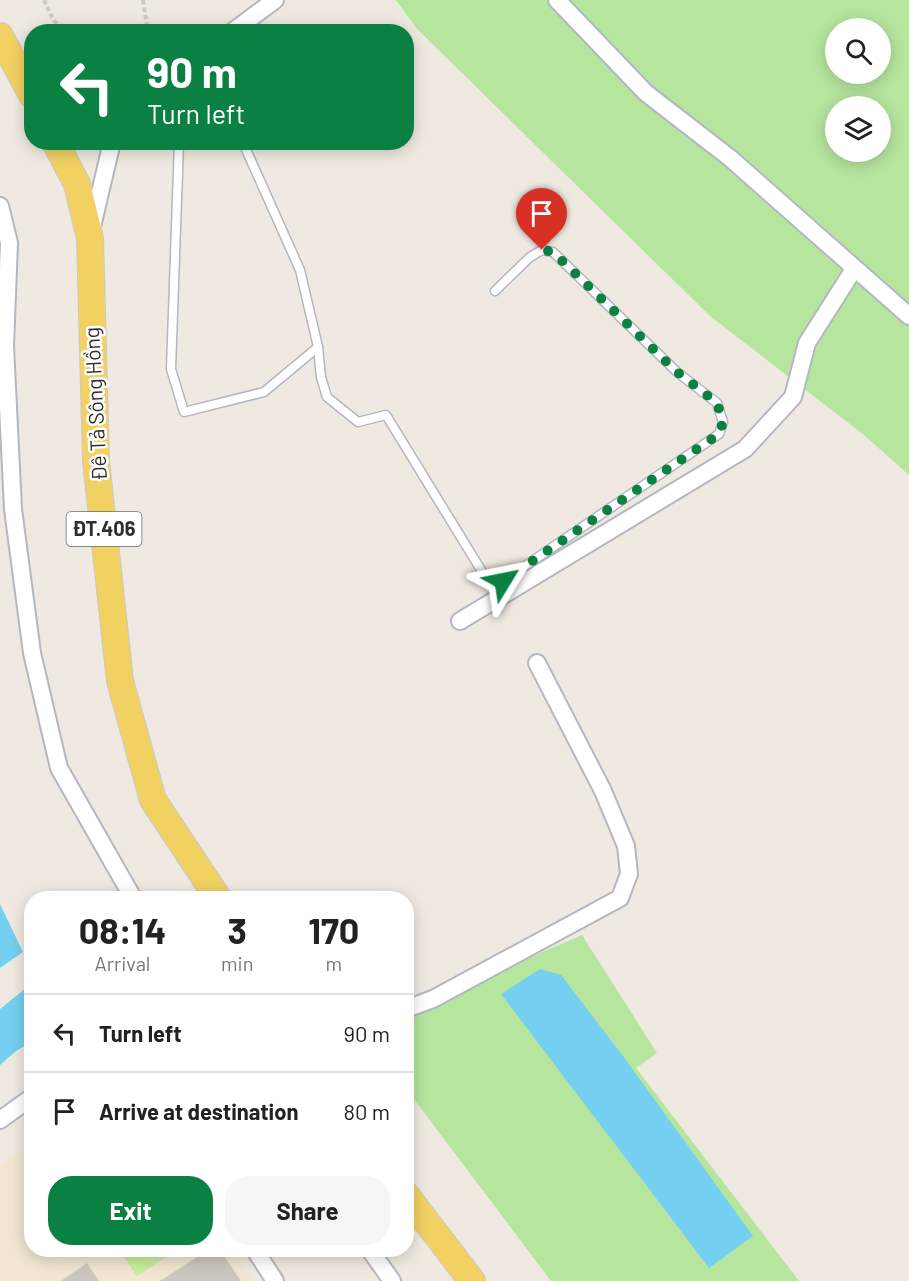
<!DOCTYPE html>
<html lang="en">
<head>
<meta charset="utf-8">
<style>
	body { margin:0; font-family:Barlow,sans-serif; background:#f6f6f6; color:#222; height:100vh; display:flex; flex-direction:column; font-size:22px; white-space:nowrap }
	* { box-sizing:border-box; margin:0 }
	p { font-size:20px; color:#767676 }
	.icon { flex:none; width:33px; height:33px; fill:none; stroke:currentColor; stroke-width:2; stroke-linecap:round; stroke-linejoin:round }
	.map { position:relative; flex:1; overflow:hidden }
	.panel { position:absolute; left:24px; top:891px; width:390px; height:366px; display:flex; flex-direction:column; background:#fff; border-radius:24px; box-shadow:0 3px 15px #0003 }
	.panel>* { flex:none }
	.banner { position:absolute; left:24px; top:24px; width:390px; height:126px; border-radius:24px; box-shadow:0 3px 15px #0003; background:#0b8043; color:#fff; overflow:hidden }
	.fabs { position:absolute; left:825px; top:18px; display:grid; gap:12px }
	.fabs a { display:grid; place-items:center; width:66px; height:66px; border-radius:50%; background:#fff; box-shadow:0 3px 15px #0003; font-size:30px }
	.pin { position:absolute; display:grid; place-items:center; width:51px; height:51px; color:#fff; margin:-62px -26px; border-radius:50% 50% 50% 0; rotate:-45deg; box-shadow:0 0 6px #0007 }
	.pin .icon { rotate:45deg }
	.me { position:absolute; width:66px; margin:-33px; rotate:55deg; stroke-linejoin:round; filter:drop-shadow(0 0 4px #0008) }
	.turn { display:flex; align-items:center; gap:21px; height:126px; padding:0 24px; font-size:27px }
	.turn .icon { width:78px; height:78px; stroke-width:2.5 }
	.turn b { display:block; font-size:42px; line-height:51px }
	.eta { display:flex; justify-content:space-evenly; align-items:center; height:102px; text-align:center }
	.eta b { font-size:36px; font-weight:700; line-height:42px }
	.primary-button { display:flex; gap:12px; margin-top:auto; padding:12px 24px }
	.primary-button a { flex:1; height:69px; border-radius:24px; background:#0b8043; color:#fff; font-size:24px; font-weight:700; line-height:69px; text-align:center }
	.primary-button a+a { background:#f6f6f6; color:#222 }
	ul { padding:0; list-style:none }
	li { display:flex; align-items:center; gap:18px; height:78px; padding:0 24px; border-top:2px solid #e0e0e0 }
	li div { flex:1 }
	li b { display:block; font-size:22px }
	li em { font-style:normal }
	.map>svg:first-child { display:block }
	.education { fill:#f0e6d1 }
	.green { fill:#b6e59e; fill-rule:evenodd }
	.pitch { fill:#c9ec9a }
	.water { fill:#75cff0 }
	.building { fill:#cbc7bf }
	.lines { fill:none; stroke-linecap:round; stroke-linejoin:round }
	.service-casing { stroke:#b4b7c1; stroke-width:11 }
	.minor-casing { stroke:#b4b7c1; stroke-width:20 }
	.primary-casing { stroke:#c9c9c9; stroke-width:28 }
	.path { stroke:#c9c9c9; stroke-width:4; stroke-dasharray:4.5 3; stroke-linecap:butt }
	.service { stroke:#fff; stroke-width:8 }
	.minor { stroke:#fff; stroke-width:16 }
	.primary { stroke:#f2d163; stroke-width:26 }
	.route { stroke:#0b8043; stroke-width:10; stroke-dasharray:0 18 }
	.labels { text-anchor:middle; stroke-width:5; stroke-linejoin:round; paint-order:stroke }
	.shield { fill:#fff; stroke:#6d6d6d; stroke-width:1.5 }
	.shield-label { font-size:20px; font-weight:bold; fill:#2e2e2e }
	.street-label { font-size:21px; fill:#2e2e2e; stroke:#fff }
</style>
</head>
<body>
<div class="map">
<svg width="909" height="1281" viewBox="0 0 909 1281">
	<rect width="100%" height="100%" fill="#efe9e1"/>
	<polygon class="education" points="31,1144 32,1250 232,1250 252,1281 0,1281 0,1166"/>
	<g class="green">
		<path d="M396,0h513v475l-45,-40 -154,-119 -293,-287zM836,28h44v46h-44zM836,106h44v46h-44z"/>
		<polygon points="582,935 657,1053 636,1068 799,1281 551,1281 407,1090 407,1010"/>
	</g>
	<polygon class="pitch" points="119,1250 176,1250 137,1276"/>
	<g class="water">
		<polygon points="0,904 23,952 0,968"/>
		<polygon points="540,969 561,975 623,1056 753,1236 709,1268 501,994"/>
		<polygon points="31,984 31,1042 16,1051 0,1065 0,1009"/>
	</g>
	<g class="building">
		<polygon points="208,1250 220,1250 241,1281 160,1281"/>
		<polygon points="87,1263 99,1281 61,1281"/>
	</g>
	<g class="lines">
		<defs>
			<g id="service">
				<polyline points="240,142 244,145 300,270 318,347 321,377 327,397 358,422 386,415 489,583 503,581 719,434 723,422 717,403 677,372 553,252 542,250 530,257 495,291"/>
				<polyline points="179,143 171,369 184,412 264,392 318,347"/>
			</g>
			<g id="minor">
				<polyline points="557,0 646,93 730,158 909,316"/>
				<polyline points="232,32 275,0"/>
				<polyline points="0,206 9,243 5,346 13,509 32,653 59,768 133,898"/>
				<polyline points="91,231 112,142"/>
				<polyline points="460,621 745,449 793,397 807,343 854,269"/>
				<polyline points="406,1009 433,999 620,898 629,874 626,846 603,791 537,663"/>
				<polyline points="0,1120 32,1097"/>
				<polyline points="255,1250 275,1281"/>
				<polyline points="370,1250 392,1281"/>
			</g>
			<g id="primary">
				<polyline points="0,36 32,95"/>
				<polyline points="55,142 77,184 90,238 96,461 120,681 153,800 218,898"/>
				<polyline points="406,1195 472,1281"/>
			</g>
		</defs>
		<use href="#service" class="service-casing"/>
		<use href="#minor" class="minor-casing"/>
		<use href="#primary" class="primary-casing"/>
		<g class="path">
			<polyline points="44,0 53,19 63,32"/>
			<polyline points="143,0 148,32"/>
		</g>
		<use href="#service" class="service"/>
		<use href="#minor" class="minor"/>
		<use href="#primary" class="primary"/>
	</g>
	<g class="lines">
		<polyline class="route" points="503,581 719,434 723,422 717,403 677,372 553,252 542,250"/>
	</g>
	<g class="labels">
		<rect class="shield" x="66.5" y="512" width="75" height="34" rx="4.5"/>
		<g class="shield-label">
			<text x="104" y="536">ĐT.406</text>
		</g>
		<g class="street-label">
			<text transform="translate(96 404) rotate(-93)" y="7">Đê Tả Sông Hồng</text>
		</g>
	</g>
</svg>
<div class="fabs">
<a><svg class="icon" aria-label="search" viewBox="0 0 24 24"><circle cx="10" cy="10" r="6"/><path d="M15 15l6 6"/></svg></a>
<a><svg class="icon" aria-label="layers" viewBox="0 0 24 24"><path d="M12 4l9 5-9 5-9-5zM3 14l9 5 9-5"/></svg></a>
</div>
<div class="pin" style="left:542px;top:250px;background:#d93025"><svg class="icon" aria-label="arrive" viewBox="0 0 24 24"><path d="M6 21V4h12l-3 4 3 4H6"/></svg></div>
<svg class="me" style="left:503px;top:581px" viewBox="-20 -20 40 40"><path d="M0-17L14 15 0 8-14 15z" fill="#0b8043" stroke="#fff" stroke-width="4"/></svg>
<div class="banner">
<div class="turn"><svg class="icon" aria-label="left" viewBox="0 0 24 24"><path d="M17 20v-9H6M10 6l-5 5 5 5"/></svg><div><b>90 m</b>Turn left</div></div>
</div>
<section class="panel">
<div class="eta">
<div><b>08:14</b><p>Arrival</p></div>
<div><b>3</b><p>min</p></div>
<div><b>170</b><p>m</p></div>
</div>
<ul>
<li><svg class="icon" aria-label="left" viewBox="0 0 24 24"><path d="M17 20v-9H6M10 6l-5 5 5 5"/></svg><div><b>Turn left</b></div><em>90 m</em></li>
<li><svg class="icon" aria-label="arrive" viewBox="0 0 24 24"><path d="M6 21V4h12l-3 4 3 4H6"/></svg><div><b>Arrive at destination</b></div><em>80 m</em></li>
</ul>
<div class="primary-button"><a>Exit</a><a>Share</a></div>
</section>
</div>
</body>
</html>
